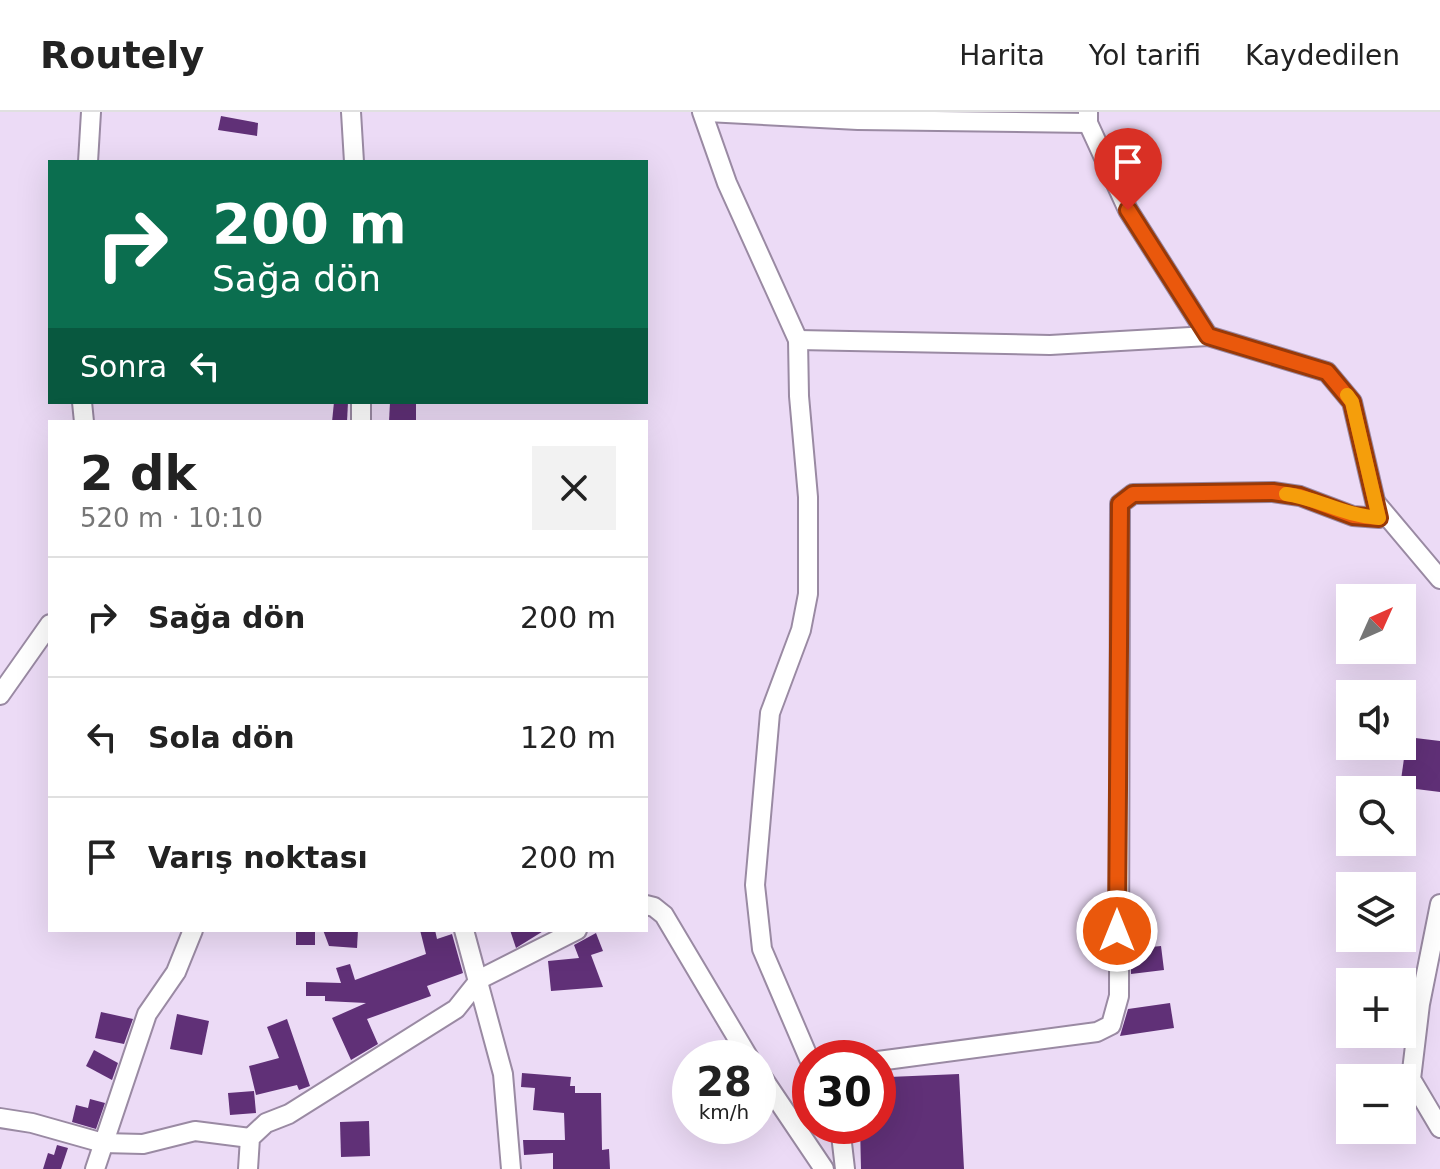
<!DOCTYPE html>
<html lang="tr">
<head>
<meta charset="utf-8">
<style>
	body { margin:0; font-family:"DejaVu Sans",sans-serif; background:#f2f2f2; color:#222; height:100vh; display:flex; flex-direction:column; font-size:30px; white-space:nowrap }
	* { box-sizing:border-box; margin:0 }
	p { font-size:26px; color:#767676 }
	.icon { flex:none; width:44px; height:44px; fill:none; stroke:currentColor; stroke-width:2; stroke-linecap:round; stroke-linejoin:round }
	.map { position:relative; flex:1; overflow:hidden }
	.drawer { position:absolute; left:48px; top:308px; width:600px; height:512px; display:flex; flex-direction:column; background:#fff; border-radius:0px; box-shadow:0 8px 32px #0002 }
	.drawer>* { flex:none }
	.banner { position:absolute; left:48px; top:48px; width:600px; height:244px; border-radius:0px; box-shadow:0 8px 32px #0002; background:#0b6e4f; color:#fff; overflow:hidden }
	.needle { width:52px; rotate:45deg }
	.buttons { position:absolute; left:1336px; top:472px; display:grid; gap:16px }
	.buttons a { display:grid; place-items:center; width:80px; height:80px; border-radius:0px; background:#fff; box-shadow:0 8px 32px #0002; font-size:40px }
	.speed { position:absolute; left:672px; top:928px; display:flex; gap:16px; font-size:40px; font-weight:700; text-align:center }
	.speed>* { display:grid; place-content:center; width:104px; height:104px; border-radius:50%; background:#fff; box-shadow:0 8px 32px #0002; line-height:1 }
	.speed small { font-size:20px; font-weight:400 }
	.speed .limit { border:12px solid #d22; background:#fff; color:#111 }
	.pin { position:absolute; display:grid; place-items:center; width:68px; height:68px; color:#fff; margin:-82px -34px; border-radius:50% 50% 50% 0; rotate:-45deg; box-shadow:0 0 8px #0007 }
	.pin .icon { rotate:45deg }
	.me { position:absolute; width:88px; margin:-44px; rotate:0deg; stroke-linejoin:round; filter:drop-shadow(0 0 6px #0008) }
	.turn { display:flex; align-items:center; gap:28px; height:168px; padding:0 32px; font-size:36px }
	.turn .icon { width:104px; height:104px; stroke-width:2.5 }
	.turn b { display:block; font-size:56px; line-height:68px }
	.then { display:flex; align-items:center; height:76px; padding:0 32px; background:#0003; gap:16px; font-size:30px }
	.round { display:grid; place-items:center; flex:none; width:84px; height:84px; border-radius:0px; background:#f2f2f2 }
	.head { display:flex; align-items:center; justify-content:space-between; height:136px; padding:0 32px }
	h1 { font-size:48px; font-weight:800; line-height:60px }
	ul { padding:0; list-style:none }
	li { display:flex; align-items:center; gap:24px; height:120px; padding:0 32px; border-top:2px solid #e0e0e0 }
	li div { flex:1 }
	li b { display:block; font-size:30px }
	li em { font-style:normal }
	header { display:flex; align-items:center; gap:48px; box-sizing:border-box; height:112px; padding:0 40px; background:#fff; border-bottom:2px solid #e0e0e0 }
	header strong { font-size:38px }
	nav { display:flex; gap:44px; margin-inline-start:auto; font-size:28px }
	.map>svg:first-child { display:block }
	.building { fill:#603077 }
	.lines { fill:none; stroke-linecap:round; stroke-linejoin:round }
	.minor-casing { stroke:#9a8aa3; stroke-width:22 }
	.minor { stroke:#fff; stroke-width:18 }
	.route-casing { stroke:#983908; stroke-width:20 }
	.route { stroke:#ea580c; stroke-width:14 }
	.slow { stroke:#f59e0b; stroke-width:14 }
</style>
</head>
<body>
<header>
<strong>Routely</strong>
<nav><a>Harita</a><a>Yol tarifi</a><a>Kaydedilen</a></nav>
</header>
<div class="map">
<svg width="1440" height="1057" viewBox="0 0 1440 1057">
	<rect width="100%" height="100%" fill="#ecdbf6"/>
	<g class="building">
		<polygon points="221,4 258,11 257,24 218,18"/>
		<polygon points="334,290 348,290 347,310 332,310"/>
		<polygon points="390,290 416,290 416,310 389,310"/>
		<polygon points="1407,625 1440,629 1440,680 1400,675"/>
		<rect x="296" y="818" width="19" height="15"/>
		<polygon points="323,818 358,818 357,836 329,834"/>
		<polygon points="420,818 435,818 437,827 452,822 463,861 427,874 431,884 367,907 378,932 351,948 332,906 366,891 325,889 325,884 306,884 306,870 341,871 336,856 350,852 355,868 426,842"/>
		<polygon points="510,818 545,818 516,836"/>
		<polygon points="596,821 603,839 591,843 603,875 551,879 548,849 579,846 574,833"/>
		<polygon points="1161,834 1164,858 1131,862 1131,837"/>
		<polygon points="1170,891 1174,916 1120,924 1128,897"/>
		<polygon points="101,900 133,907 124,932 95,926"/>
		<polygon points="177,902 209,909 202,943 170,937"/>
		<polygon points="287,907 310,974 299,978 297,973 256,983 249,954 279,946 267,915"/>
		<polygon points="94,938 118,951 112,968 86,954"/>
		<polygon points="522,961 571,965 570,974 575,974 575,981 601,981 602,1038 609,1037 610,1057 553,1057 553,1041 524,1043 523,1028 565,1028 564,1001 533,998 535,976 521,975"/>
		<polygon points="959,962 964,1057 861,1057 860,1014 878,1014 878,978 886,978 889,965"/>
		<polygon points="254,979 256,1001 230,1003 228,981"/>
		<polygon points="90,987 105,991 96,1017 72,1010 76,993 88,996"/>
		<polygon points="369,1009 370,1044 341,1045 340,1010"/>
		<polygon points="57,1033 68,1036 61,1057 43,1057 48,1041 54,1043"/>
	</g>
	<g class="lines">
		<defs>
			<g id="minor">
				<polyline points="351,0 354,50"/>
				<polyline points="702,0 727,71 798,228 799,284 808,385 808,482 801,518 770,601 755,773 762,837 810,949"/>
				<polyline points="707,0 858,8 1088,11"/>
				<polyline points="1088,0 1088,11 1128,98 1208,224"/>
				<polyline points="88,50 91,0"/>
				<polyline points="798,228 1050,233 1208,224 1327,260 1352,290 1379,406 1353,404 1300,384 1273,380 1133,382 1120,392 1119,884 1111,913 1097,920 878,949"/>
				<polyline points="82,290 84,310"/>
				<polyline points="361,310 361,290"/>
				<polyline points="1376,391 1440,467"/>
				<polyline points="0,583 50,512"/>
				<polyline points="1440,792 1420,892 1411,967 1440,1016"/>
				<polyline points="646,793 654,795 664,803 749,946"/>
				<polyline points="464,818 503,962 511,1057"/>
				<polyline points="758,959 824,1057"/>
				<polyline points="0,1006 32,1011 103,1031 143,1032 195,1019 250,1026"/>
				<polyline points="840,1014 845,1057"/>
				<polyline points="95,1057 147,902 176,860 193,818"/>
				<polyline points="248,1057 250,1026 266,1011 289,1002 456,897 480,867 577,818"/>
			</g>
		</defs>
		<use href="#minor" class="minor-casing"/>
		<use href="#minor" class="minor"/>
	</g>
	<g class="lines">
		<defs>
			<polyline id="route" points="1117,819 1120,392 1133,382 1273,380 1300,384 1353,404 1379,406 1352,290 1327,260 1208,224 1128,98"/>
		</defs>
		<use href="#route" class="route-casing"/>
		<use href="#route" class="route"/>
		<path class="slow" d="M1286,382c34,5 56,21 93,24l-27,-116 -5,-7"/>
	</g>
</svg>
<div class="buttons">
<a><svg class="needle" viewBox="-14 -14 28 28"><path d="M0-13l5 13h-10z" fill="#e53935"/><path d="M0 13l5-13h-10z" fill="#767676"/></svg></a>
<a><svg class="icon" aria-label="sound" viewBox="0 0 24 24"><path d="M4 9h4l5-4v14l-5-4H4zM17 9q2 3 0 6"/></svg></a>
<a><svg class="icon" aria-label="search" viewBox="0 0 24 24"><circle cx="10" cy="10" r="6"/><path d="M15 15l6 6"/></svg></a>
<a><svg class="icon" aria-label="layers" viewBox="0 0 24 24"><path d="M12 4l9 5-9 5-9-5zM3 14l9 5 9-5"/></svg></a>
<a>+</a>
<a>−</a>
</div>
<div class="speed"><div>28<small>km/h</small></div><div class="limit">30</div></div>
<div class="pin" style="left:1128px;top:98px;background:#d93025"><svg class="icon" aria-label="arrive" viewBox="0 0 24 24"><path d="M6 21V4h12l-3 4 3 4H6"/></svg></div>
<svg class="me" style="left:1117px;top:819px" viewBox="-20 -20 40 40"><circle r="17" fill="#ea580c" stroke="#fff" stroke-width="3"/><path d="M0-11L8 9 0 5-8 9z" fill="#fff"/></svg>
<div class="banner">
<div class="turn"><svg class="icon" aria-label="right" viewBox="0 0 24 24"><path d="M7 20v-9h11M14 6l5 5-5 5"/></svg><div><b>200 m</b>Sağa dön</div></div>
<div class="then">Sonra<svg class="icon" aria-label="left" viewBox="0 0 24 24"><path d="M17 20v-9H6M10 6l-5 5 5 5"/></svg></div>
</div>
<section class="drawer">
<div class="head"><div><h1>2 dk</h1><p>520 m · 10:10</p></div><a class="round"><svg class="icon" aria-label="close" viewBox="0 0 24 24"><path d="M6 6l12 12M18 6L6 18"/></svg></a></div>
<ul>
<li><svg class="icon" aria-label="right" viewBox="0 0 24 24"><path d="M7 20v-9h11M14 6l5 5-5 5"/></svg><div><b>Sağa dön</b></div><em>200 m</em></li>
<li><svg class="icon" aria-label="left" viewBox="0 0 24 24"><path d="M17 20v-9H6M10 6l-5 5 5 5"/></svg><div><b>Sola dön</b></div><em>120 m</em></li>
<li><svg class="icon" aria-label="arrive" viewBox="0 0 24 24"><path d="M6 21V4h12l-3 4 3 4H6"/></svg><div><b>Varış noktası</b></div><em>200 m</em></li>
</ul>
</section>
</div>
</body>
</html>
